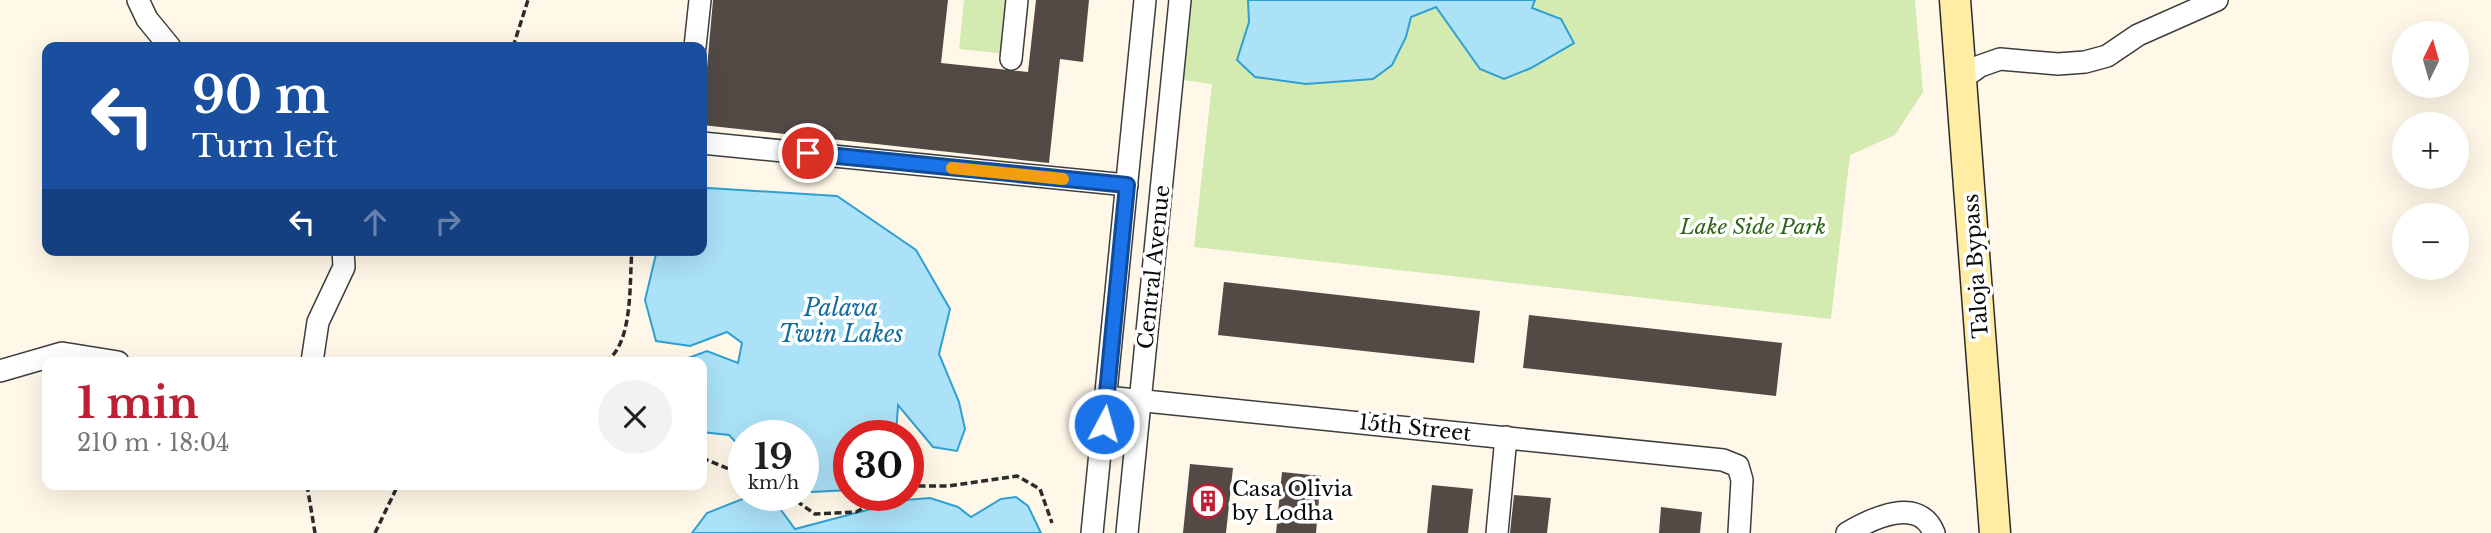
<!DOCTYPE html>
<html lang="en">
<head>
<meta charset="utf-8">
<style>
	body { margin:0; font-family:"Libre Baskerville",serif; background:#f2f2f2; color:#202124; height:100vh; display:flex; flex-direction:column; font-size:26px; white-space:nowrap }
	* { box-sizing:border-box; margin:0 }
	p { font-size:23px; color:#757577 }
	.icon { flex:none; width:38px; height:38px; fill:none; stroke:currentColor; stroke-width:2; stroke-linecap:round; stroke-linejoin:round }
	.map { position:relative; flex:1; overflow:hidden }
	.details { position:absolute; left:42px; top:357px; width:665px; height:133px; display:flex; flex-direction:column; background:#fff; border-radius:14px; box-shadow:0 7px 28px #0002 }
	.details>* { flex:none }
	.hud { position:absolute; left:42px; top:42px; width:665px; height:214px; border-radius:14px; box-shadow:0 7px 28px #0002; background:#1a4fa0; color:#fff; overflow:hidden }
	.needle { width:46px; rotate:5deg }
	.tools { position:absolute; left:2392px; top:21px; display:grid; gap:14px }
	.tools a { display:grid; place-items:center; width:77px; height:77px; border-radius:50%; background:#fff; box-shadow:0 7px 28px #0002; font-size:35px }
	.speed { position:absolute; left:728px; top:420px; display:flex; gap:14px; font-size:35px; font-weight:700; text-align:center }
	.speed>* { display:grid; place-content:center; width:91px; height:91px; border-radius:50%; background:#fff; box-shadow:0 7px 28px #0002; line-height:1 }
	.speed small { font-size:18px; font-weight:400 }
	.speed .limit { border:10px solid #d22; background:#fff; color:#111 }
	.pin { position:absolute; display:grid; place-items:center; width:60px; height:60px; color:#fff; margin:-30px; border:4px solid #fff; border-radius:50%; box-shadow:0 2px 7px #0007 }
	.me { position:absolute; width:77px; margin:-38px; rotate:6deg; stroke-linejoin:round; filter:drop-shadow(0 0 5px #0008) }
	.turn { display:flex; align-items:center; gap:24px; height:147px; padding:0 35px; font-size:32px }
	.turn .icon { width:91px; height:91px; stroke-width:2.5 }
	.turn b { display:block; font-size:49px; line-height:60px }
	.lanes { display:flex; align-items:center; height:66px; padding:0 35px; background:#0003; justify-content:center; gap:35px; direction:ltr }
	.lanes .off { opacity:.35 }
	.round { display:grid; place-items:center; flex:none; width:74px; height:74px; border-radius:37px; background:#f2f2f2 }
	.headline { display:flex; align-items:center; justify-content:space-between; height:119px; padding:0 35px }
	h1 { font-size:42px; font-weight:700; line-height:52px; color:#bd1f35 }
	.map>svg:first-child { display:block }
	.green { fill:#d3eab1 }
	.water { fill:#abe2f8; stroke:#309fd1; stroke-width:2 }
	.building { fill:#534a46 }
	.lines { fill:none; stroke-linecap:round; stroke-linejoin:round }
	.street-casing { stroke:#3d3d3d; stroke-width:24 }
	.secondary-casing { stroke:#2c2c2c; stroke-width:33 }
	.path { stroke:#2c2c2c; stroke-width:3.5; stroke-dasharray:7 3.5; stroke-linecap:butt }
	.street { stroke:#fff; stroke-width:21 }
	.secondary { stroke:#ffeda3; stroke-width:30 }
	.route-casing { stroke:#114b97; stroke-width:18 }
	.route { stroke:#1a73e8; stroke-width:12 }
	.slow { stroke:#f59e0b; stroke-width:12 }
	.labels { text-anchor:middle; stroke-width:7; stroke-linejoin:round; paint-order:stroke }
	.park-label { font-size:21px; font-style:italic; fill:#2f631a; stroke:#fff }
	.street-label { font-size:21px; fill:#0a0a0a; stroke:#fff }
	.poi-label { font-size:21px; fill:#0a0a0a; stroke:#fff; text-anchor:start }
	.water-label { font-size:23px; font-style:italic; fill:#116d9e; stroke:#fff }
</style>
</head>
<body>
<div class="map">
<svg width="2491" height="533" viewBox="0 0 2491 533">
	<rect width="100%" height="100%" fill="#fff8e8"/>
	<g class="green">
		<polygon points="964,0 1011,0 1006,54 959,49"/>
		<polygon points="1191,0 1915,0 1923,92 1895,135 1850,155 1831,319 1194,247 1212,84 1183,80"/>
	</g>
	<g class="water">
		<polygon points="1248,0 1535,0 1532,8 1561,19 1574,43 1531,68 1504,79 1480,69 1436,7 1411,17 1406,37 1392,65 1373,79 1306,84 1255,77 1237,60 1249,22"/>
		<polygon points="708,188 837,196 916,250 950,309 939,354 959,402 965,429 957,451 933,447 898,405 896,436 849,436 849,490 812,492 803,487 803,436 744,436 744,451 729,435 702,432 702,362 680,361 707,351 738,363 742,343 727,332 690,346 656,341 645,300 657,250 702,250 702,191"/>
		<polygon points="1016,497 1028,506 1041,533 692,533 707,513 745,498 781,510 795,529 905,500 930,498 958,507 971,517 1001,499"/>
	</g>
	<g class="building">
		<polygon points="713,0 948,0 941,63 1028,72 1036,0 1089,0 1083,62 1060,59 1049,163 702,125"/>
		<polygon points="1224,282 1480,311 1474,363 1218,335"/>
		<polygon points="1529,315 1782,343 1776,396 1523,368"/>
		<polygon points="1190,464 1233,468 1226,533 1183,533"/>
		<polygon points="1282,472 1321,476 1316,533 1276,533"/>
		<polygon points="1432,485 1473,489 1468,533 1427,533"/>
		<polygon points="1514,495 1551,498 1547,533 1510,533"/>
		<polygon points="1661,507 1702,512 1700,533 1659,533"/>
	</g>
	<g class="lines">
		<defs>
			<g id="street">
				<polyline points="138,0 147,19 170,47"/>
				<polyline points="695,47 700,0"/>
				<polyline points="1011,59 1017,0"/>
				<polyline points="1962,79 1980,66 2000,59 2058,64 2085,62 2107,56 2138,35 2217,0"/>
				<polyline points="702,143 1127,185"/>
				<polyline points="312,362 318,322 344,267 343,250"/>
				<polyline points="0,371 62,353 118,362"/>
				<polyline points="1106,397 1723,460 1738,466 1742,480 1739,533"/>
				<polyline points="1092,533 1145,0"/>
				<polyline points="1127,533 1180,0"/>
				<polyline points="1497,533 1506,437"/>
				<path d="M1847,533c24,-14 72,-38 87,0"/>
			</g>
			<polyline id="secondary" points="1955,0 1995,533"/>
		</defs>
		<use href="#street" class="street-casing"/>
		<use href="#secondary" class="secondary-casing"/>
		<g class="path">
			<polyline points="513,47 528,0"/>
			<path d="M605,362c29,-18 24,-80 27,-112"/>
			<polyline points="702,458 744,475"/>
			<polyline points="307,485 315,533"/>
			<polyline points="908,486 949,486 1017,476 1040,489 1052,523"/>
			<polyline points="788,495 815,514 856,512 889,495"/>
			<polyline points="375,533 398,485"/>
		</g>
		<use href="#street" class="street"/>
		<use href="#secondary" class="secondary"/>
	</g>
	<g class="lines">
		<defs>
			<polyline id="route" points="808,153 1127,185 1104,424"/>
		</defs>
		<use href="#route" class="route-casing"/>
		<use href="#route" class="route"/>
		<polyline class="slow" points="952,168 1063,179"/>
	</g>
	<defs>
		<symbol id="building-ring" viewBox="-11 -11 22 22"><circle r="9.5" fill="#fff" stroke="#bd1f35" stroke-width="1.5"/><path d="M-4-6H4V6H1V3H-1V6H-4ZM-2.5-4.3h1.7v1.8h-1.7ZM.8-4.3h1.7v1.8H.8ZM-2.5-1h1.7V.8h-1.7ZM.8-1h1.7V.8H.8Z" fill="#bd1f35"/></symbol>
	</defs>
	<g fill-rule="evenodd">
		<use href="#building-ring" x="1189" y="482" width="38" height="38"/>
	</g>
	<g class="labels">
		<g class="park-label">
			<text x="1753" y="234">Lake Side Park</text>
		</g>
		<g class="street-label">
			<text transform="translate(1976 266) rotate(-94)" y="7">Taloja Bypass</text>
			<text transform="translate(1154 267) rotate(-84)" y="7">Central Avenue</text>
			<text transform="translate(1415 428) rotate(6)" y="7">15th Street</text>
		</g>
		<g class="poi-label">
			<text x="1232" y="496">Casa Olivia<tspan x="1232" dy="24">by Lodha</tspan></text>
		</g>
		<g class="water-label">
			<text x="841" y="316">Palava<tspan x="841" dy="26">Twin Lakes</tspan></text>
		</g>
	</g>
</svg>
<div class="tools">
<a><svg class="needle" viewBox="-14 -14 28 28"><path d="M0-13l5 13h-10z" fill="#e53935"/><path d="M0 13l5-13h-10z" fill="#757577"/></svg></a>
<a>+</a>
<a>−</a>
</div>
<div class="speed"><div>19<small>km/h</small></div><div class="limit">30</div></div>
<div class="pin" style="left:808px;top:153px;background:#d93025"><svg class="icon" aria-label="arrive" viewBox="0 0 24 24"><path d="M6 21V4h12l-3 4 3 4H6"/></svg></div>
<svg class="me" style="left:1104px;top:424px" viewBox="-20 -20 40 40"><circle r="17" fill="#1a73e8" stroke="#fff" stroke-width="3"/><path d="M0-11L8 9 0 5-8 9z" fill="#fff"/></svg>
<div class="hud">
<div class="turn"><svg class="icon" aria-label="left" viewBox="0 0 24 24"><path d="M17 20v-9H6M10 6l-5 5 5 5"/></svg><div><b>90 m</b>Turn left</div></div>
<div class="lanes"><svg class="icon" aria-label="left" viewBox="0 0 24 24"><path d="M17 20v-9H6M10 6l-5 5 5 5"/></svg><svg class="icon off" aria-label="ahead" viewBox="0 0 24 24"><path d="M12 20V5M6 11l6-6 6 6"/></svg><svg class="icon off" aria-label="right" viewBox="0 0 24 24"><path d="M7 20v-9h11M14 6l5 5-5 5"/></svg></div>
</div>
<section class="details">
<div class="headline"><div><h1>1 min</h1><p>210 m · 18:04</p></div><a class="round"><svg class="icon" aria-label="close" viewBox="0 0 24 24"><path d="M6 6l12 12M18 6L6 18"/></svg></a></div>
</section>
</div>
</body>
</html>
